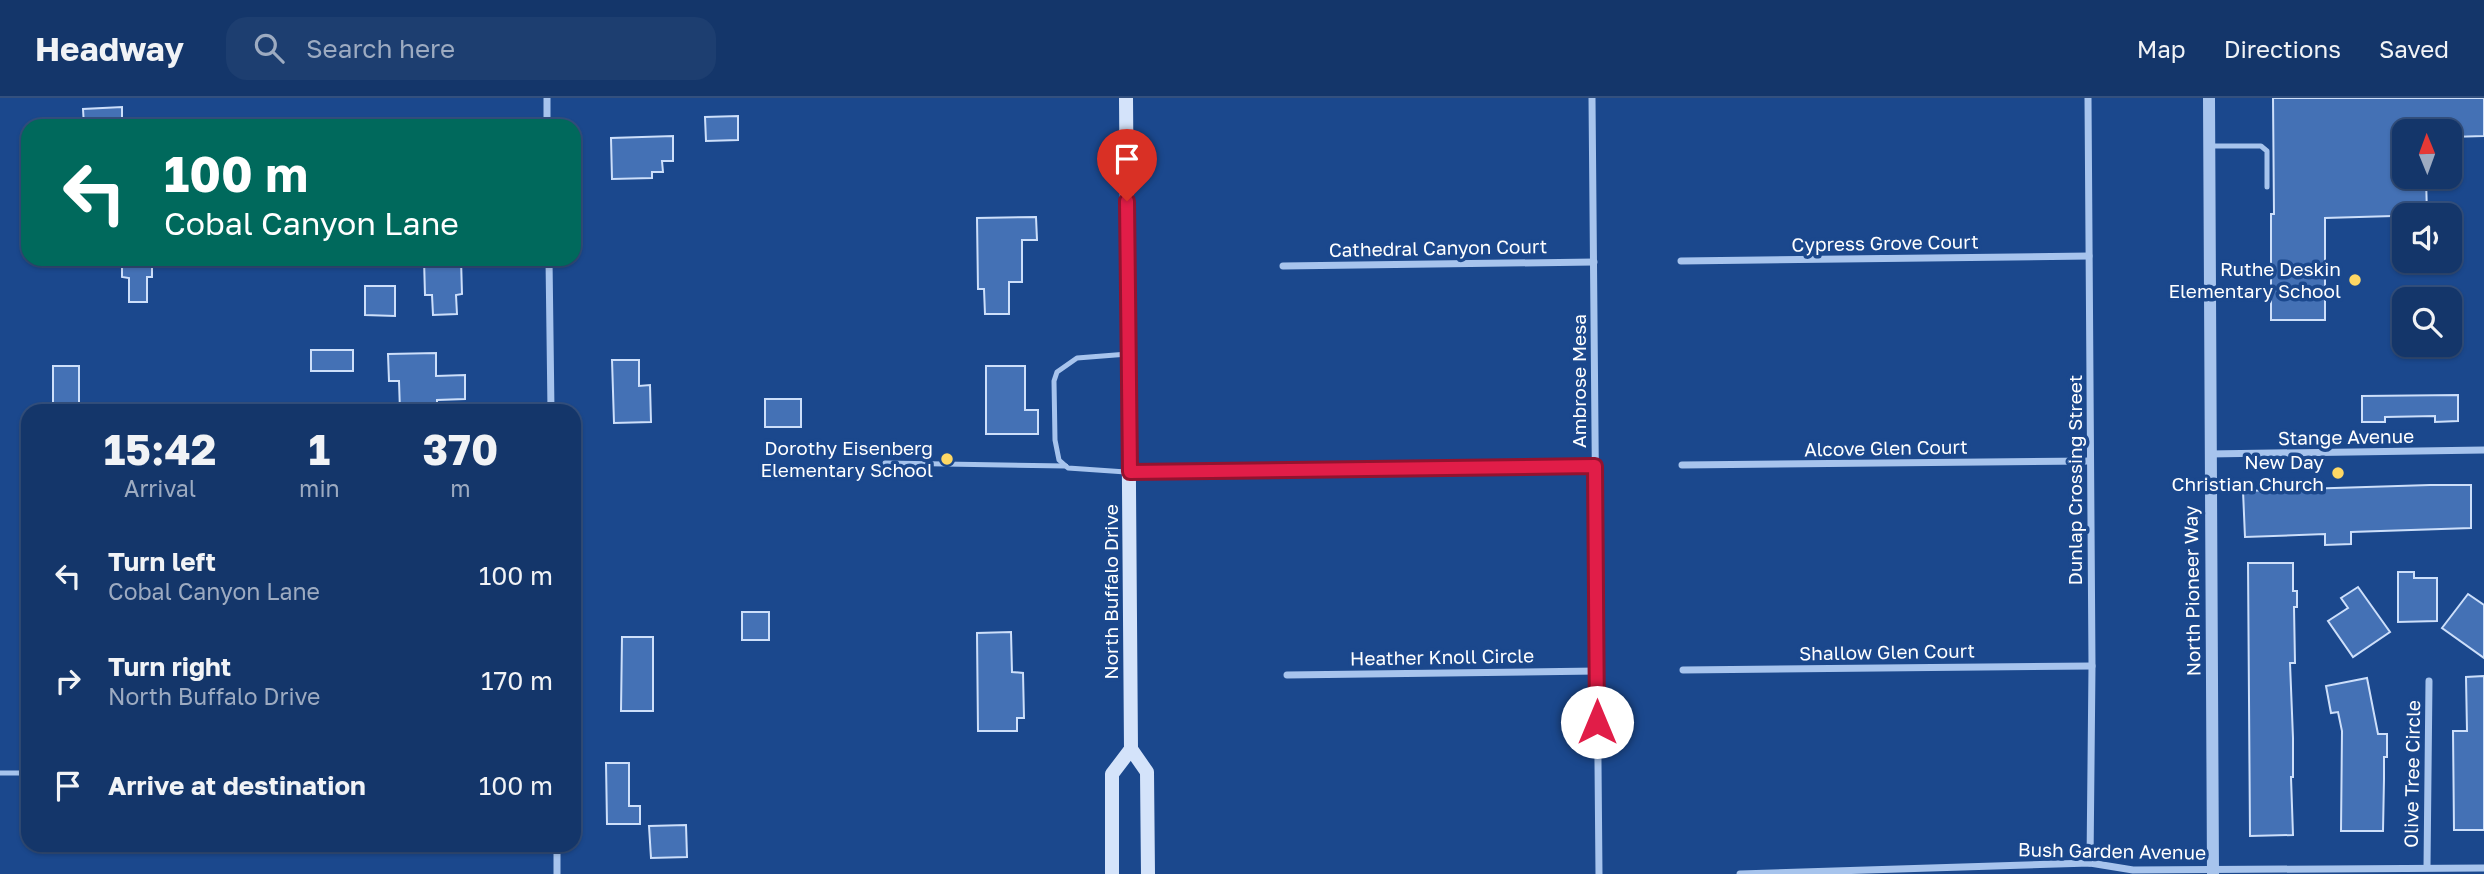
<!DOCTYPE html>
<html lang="en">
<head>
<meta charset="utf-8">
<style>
	body { margin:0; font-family:"Golos Text",sans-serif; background:#1d3e70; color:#f1f3f6; height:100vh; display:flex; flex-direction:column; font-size:26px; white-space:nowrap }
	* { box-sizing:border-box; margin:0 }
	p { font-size:23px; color:#9dabc1 }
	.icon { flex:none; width:38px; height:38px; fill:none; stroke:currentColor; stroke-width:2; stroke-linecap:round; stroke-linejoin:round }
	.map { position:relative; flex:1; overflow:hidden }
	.side { position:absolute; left:21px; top:306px; width:560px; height:448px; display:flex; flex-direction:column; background:#14366a; border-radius:21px; box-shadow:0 2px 5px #0004,0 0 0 2px #33507e }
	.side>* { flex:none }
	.hud { position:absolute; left:21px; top:21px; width:560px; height:147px; border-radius:21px; box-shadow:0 2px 5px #0004,0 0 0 2px #33507e; background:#00695c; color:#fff; overflow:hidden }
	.needle { width:46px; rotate:359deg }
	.buttons { position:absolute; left:2392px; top:21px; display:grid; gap:14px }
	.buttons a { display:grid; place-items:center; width:70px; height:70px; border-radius:14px; background:#14366a; box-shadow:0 2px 5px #0004,0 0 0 2px #33507e; font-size:35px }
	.pin { position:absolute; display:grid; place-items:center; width:60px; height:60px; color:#fff; margin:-72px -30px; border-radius:50% 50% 50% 0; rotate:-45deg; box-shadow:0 0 7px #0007 }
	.pin .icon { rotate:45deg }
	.me { position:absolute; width:77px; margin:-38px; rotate:0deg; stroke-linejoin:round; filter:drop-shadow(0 0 5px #0008) }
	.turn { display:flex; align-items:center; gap:24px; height:147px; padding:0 28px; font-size:32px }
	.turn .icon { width:91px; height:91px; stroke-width:2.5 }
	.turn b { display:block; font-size:49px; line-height:60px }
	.eta { display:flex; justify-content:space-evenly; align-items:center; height:119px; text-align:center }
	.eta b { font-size:42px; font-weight:700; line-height:49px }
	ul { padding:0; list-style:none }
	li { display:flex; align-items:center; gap:21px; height:105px; padding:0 28px }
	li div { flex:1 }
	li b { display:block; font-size:26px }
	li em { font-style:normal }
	header { display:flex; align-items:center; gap:42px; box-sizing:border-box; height:98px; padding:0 35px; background:#14366a; border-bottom:2px solid #33507e }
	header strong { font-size:33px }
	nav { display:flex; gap:38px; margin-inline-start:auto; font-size:24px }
	.search { width:490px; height:63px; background:#1d3e70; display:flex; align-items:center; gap:18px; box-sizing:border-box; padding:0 24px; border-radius:21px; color:#9dabc1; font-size:26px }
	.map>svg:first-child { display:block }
	.building { fill:#4471b5; stroke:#cddffa; stroke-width:2 }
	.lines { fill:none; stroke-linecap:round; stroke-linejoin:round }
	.service { stroke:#a7c4ed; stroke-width:5 }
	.minor { stroke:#a7c4ed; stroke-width:7 }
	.tertiary { stroke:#a7c4ed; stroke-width:12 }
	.secondary { stroke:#d4e3fa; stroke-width:14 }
	.route-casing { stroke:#92132f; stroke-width:18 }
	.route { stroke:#e11d48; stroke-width:12 }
	.poi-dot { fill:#ffd864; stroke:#1b488d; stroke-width:2.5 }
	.labels { text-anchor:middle; stroke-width:7; stroke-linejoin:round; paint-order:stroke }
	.street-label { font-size:19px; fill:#fff; stroke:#1b488d }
	.poi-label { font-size:19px; fill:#fff; stroke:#1b488d; text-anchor:end }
</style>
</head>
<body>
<header>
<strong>Headway</strong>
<div class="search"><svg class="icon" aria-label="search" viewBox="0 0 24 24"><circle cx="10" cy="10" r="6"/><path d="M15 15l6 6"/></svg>Search here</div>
<nav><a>Map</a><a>Directions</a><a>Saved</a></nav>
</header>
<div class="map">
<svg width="2484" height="776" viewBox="0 0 2484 776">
	<rect width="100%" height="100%" fill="#1b488d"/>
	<g class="building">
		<polygon points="2273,0 2484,0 2484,38 2450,39 2450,33 2404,33 2404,79 2426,79 2427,117 2325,120 2325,222 2271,222 2271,116 2274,116"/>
		<polygon points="122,9 122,28 84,28 83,11"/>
		<polygon points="738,18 738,42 706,43 705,19"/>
		<polygon points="673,38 673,63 662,63 663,74 652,74 652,80 612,81 611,40"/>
		<polygon points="1036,119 1037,142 1022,142 1022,184 1009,184 1009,216 985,216 984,191 978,191 977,120"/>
		<polygon points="122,161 152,161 152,179 147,179 147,204 129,204 129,180 122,179"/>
		<polygon points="424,161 461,161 462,196 456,197 457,216 433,217 432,197 425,197"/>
		<polygon points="365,188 395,188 395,218 365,217"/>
		<rect x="311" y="252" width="42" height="21"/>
		<polygon points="436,255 436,278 465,277 465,301 437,302 437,313 400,313 399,283 389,283 388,256"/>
		<polygon points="612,262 639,262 639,288 650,287 651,324 614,325"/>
		<rect x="53" y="268" width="26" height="45"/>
		<polygon points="986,268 1025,268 1025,312 1038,312 1038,336 986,336"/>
		<polygon points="2458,297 2458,323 2435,324 2435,318 2385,319 2385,324 2362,324 2362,298"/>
		<rect x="765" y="301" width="36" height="28"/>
		<polygon points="2430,387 2471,387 2471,430 2351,434 2351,446 2325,447 2325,436 2245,439 2243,393"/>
		<polygon points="2248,465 2293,465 2293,493 2297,493 2297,509 2294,509 2295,565 2290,565 2293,640 2293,679 2291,679 2293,737 2250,738"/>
		<polygon points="2398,474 2414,474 2414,480 2437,480 2437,523 2398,524"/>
		<polygon points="2358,489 2390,534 2353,559 2328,523 2348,510 2341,500"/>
		<polygon points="2468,496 2484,507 2484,560 2442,530"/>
		<rect x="742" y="514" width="27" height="28"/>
		<polygon points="1011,534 1012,574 1023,575 1024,620 1017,620 1017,633 978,633 977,535"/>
		<polygon points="622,539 653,539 653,613 621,613"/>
		<polygon points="2484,578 2484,732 2454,732 2453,633 2467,633 2466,579"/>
		<polygon points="2367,580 2378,636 2387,636 2387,659 2384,659 2384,681 2383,733 2341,733 2342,633 2338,614 2331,615 2326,588"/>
		<polygon points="606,665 629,665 629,708 640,708 640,726 607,726"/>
		<polygon points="686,727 687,759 651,760 649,728"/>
	</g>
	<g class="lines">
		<g class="service">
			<polyline points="2209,48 2261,48 2267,53 2267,89"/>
			<polyline points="885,365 1066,368"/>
			<polyline points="1126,374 1068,370 1059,362 1055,342 1054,283 1057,274 1077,260 1128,256"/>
			<polyline points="0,675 28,675"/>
		</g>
		<g class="minor">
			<polyline points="547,0 547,28"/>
			<polyline points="1592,0 1599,776"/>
			<polyline points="2088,0 2092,568 2090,765"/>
			<polyline points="549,161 551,313"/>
			<polyline points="1681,163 2089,158"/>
			<polyline points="1283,168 1594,164"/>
			<polyline points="2209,356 2484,352"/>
			<polyline points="1682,367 2090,363"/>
			<polyline points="1130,374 1595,368"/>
			<polyline points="1683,572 2092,568"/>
			<polyline points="1287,577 1597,573"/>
			<polyline points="557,747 557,776"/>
			<polyline points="2427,769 2429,583"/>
			<polyline points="1740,776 2090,765 2133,772 2484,770"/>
		</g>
		<polyline class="tertiary" points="2209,0 2213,776"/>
		<g class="secondary">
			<polyline points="1126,0 1131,651 1147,674 1148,776"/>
			<polyline points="1112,776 1112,676 1131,651"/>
		</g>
	</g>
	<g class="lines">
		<defs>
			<polyline id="route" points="1127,103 1130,374 1595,368 1597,624"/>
		</defs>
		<use href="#route" class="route-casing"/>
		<use href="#route" class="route"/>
	</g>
	<g class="poi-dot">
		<circle cx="2355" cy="182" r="7"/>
		<circle cx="947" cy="361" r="7"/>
		<circle cx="2338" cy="375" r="7"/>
	</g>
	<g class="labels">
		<g class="street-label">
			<text transform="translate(1885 145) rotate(-1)" y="7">Cypress Grove Court</text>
			<text transform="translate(1438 150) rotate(-1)" y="7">Cathedral Canyon Court</text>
			<text transform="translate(1579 283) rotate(-90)" y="7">Ambrose Mesa</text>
			<text transform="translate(2346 339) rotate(-1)" y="7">Stange Avenue</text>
			<text transform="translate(1886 350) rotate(-1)" y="7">Alcove Glen Court</text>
			<text transform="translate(2075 382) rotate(-90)" y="7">Dunlap Crossing Street</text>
			<text transform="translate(2192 493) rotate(-91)" y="7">North Pioneer Way</text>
			<text transform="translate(1111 494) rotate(-90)" y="7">North Buffalo Drive</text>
			<text transform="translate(1887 554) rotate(-1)" y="7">Shallow Glen Court</text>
			<text transform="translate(1442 559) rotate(-1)" y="7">Heather Knoll Circle</text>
			<text transform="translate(2412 676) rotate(-89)" y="7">Olive Tree Circle</text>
			<text transform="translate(2112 753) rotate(1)" y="7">Bush Garden Avenue</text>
		</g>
		<g class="poi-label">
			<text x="2341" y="178">Ruthe Deskin<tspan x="2341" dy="22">Elementary School</tspan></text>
			<text x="933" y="357">Dorothy Eisenberg<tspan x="933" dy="22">Elementary School</tspan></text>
			<text x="2324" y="371">New Day<tspan x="2324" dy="22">Christian Church</tspan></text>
		</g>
	</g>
</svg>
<div class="buttons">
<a><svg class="needle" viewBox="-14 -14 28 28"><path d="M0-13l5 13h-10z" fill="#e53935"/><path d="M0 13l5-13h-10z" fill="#9dabc1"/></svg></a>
<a><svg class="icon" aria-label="sound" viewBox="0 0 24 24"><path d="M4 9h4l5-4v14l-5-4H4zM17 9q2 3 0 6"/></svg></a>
<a><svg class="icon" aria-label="search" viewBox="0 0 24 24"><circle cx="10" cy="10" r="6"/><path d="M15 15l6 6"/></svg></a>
</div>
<div class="pin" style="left:1127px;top:103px;background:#d93025"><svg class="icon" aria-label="arrive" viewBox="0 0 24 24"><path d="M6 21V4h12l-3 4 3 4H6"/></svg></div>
<svg class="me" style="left:1597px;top:624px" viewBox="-20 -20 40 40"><circle r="19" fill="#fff"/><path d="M0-13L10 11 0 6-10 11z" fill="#e11d48"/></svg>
<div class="hud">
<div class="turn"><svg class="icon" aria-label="left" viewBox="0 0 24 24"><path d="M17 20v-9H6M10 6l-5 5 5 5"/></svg><div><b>100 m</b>Cobal Canyon Lane</div></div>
</div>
<section class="side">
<div class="eta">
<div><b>15:42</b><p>Arrival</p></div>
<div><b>1</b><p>min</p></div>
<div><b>370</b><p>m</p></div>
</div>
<ul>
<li><svg class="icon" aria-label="left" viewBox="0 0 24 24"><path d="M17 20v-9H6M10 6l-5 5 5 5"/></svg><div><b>Turn left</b><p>Cobal Canyon Lane</p></div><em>100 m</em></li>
<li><svg class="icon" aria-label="right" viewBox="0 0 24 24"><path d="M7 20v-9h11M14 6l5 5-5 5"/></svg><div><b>Turn right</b><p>North Buffalo Drive</p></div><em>170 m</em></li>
<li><svg class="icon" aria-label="arrive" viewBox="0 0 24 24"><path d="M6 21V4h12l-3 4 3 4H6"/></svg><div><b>Arrive at destination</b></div><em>100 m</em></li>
</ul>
</section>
</div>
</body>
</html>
